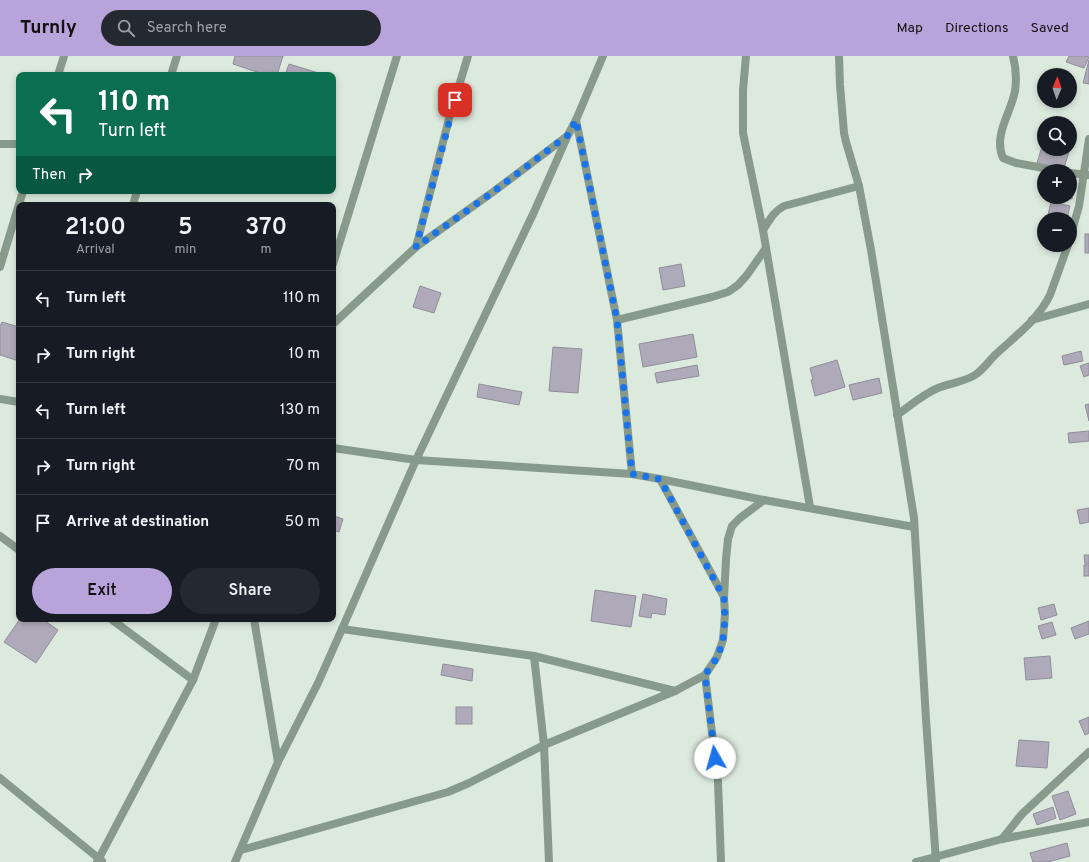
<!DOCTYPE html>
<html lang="en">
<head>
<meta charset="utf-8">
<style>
	body { margin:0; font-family:Overpass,sans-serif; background:#242831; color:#f1f3f6; height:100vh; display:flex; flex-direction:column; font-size:15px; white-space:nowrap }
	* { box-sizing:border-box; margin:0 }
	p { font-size:13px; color:#9ea1a6 }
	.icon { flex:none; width:22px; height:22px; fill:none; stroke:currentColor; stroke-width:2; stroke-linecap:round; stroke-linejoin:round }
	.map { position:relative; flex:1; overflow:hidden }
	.panel { position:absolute; left:16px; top:146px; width:320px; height:420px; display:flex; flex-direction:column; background:#171b24; border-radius:8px; box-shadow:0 2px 6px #0003 }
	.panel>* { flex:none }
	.banner { position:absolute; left:16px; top:16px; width:320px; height:122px; border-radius:8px; box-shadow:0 2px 6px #0003; background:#0b6e4f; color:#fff; overflow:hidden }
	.needle { width:26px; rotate:2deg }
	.buttons { position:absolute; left:1037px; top:12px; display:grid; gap:8px }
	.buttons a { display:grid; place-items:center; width:40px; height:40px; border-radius:50%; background:#171b24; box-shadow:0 2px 6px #0003; font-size:20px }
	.pin { position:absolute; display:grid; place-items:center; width:34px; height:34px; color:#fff; margin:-17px; border-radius:8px; box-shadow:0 2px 6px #0006 }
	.me { position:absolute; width:44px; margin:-22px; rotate:353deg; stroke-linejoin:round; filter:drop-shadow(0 0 3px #0008) }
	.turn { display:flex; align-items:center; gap:14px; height:84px; padding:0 16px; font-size:18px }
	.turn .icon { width:52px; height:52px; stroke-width:2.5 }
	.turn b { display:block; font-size:28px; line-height:34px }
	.then { display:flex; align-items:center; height:38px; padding:0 16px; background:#0003; gap:8px; font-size:15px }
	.eta { display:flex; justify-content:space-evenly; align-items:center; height:68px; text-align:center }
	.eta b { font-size:24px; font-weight:600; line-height:28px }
	.primary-button { display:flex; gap:8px; margin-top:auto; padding:8px 16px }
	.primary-button a { flex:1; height:46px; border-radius:24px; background:#b8a3db; color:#111; font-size:16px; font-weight:600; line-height:46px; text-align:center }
	.primary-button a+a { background:#242831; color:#f1f3f6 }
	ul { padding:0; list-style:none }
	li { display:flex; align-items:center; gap:12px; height:56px; padding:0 16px; border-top:1px solid #363941 }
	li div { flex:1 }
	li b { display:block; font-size:15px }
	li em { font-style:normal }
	header { display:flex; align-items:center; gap:24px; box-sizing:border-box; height:56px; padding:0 20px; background:#b8a3db; color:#111 }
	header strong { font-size:19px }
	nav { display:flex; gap:22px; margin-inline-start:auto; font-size:14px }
	.search { width:280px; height:36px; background:#242831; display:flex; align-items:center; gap:10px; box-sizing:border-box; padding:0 14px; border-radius:22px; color:#9ea1a6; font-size:15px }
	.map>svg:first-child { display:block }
	.building { fill:#aeaab9; stroke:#918d9b }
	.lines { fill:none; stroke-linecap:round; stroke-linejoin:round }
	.street { stroke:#889a8a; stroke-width:8 }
	.route { stroke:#1a73e8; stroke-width:7; stroke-dasharray:0 12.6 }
</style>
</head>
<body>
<header>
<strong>Turnly</strong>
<div class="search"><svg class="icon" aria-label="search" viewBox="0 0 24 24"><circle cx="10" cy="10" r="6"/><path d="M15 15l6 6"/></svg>Search here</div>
<nav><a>Map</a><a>Directions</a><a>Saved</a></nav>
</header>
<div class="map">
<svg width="1089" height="806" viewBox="0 0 1089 806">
	<rect width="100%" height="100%" fill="#dce9dd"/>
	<g class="building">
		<polygon points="235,0 283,0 277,19 266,19 233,8"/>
		<polygon points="1069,0 1086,0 1089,1 1084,12 1066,6"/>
		<polygon points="1089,4 1089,28 1083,27"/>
		<polygon points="289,8 325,19 285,19"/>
		<polygon points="1044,84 1044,93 1070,93 1063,115 1037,107"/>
		<polygon points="1042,127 1044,128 1044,138 1040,137"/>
		<polygon points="1070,132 1074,133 1072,143 1062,141 1070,141"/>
		<polygon points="1051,146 1070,150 1067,163 1047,163"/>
		<rect x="1085" y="178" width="4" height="19"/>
		<polygon points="681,208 685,230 663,234 659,212"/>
		<polygon points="420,230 441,237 434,257 413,251"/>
		<polygon points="2,266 19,271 19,305 0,299 0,270"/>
		<polygon points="693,278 697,301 643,311 639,288"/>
		<polygon points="553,291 582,293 578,337 549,335"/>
		<polygon points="1081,295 1083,305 1064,309 1062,300"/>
		<polygon points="837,304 845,331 815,340 811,324 813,324 810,312"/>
		<polygon points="1089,307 1089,319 1084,321 1080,310"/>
		<polygon points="697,309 699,320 657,327 655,317"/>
		<polygon points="879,322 882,337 853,344 849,329"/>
		<polygon points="479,328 522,336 519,349 477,341"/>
		<polygon points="1089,348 1089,365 1085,349"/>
		<polygon points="1089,375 1089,385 1069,387 1068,377"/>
		<polygon points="1089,452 1089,466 1080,468 1077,454"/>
		<polygon points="333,460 343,463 339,476 333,474"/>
		<polygon points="1084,499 1089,499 1089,508 1085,508"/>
		<rect x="1084" y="509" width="5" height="11"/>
		<polygon points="595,534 636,540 631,571 591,565"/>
		<polygon points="643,538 667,543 665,559 652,557 651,562 639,560"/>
		<polygon points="1054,548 1057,559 1041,564 1038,552"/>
		<polygon points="20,563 42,563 58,574 36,607 4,586"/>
		<polygon points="1089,565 1089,578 1075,583 1071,572"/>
		<polygon points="1052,566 1056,579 1042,583 1038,570"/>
		<polygon points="1050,600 1052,622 1026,624 1024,602"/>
		<polygon points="443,608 473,613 472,625 441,619"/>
		<rect x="456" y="651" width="16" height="17"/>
		<polygon points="1089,661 1089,677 1085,679 1079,665"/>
		<polygon points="1019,684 1049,686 1047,712 1016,710"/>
		<polygon points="1068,735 1076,758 1060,764 1052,740"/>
		<polygon points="1053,751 1056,762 1037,769 1033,758"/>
		<polygon points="1067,787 1070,800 1048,806 1033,806 1030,797"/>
	</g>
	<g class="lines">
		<g class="street">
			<polyline points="746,0 743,34 743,77 763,174 810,451"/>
			<polyline points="839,0 840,29 844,77 846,86 859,130 871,194 914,462 926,663 936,806"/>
			<path d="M1013,0c3,12 4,22 2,35 -4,22 -22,44 -12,67l13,5 43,8"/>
			<polyline points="58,19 64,0"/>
			<polyline points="171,19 177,0"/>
			<polyline points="576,64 617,264 632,418"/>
			<polyline points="0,88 19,88"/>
			<polyline points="1070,117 1088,119"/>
			<polyline points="133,149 137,135"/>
			<path d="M763,174c6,-9 11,-19 21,-24l75,-20"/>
			<polyline points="1070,182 1079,150 1089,83"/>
			<polyline points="416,191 450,59 468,0"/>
			<polyline points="333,208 397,0"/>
			<polyline points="0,211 23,135"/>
			<polyline points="617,264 712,241 728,236 738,229 747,219 766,192"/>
			<polyline points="1032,264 1089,248"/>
			<polyline points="333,268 416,191 493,136 566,81"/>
			<polyline points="0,343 19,346"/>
			<path d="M897,359c13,-9 26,-21 41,-27 12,-5 26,-6 37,-13 8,-5 13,-13 19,-19 20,-19 44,-36 56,-61l18,-50"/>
			<polyline points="333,392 416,404 632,418 660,423 764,444 914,471"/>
			<polyline points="660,423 724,541"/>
			<polyline points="0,480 19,494"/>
			<polyline points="111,563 193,624"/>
			<polyline points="254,563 278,706"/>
			<polyline points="342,573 534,600 675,635"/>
			<polyline points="534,600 544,689 549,806"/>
			<polyline points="0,722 102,805"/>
			<polyline points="1002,783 1022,758 1089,696"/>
			<polyline points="241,794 448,736 469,727 544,689 675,635 705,619"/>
			<polyline points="97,806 193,624 216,563"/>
			<polyline points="235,806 278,706 318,627 342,573 416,404 534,156 568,79 576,64 603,0"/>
			<polyline points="721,806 718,726 705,619 717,601 723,584 725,558 724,542 726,503 728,483 732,470 740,462 764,444"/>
			<polyline points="916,806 1002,783 1089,766"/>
		</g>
	</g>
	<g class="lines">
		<path class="route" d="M455,44l-39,147 77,-55 75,-57 8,-15 41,200 15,154 28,5 64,119c1,19 2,41 -7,59 -3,6 -8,12 -12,18l10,83"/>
	</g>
</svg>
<div class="buttons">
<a><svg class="needle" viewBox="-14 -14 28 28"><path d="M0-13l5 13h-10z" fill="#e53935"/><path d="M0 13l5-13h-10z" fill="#9ea1a6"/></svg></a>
<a><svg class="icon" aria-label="search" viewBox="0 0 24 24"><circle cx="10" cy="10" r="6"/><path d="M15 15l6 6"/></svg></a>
<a>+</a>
<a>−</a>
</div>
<div class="pin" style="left:455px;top:44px;background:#d93025"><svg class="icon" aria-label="arrive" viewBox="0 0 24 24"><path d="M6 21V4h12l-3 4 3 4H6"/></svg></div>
<svg class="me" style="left:715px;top:702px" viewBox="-20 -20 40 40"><circle r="19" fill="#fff"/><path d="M0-13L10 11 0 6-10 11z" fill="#1a73e8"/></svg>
<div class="banner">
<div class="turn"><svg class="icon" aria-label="left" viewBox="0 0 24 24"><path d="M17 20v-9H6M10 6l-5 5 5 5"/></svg><div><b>110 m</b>Turn left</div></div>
<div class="then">Then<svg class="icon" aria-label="right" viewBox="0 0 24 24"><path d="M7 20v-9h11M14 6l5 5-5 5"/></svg></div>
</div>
<section class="panel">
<div class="eta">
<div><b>21:00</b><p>Arrival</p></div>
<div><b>5</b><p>min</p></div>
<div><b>370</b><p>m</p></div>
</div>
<ul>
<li><svg class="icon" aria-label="left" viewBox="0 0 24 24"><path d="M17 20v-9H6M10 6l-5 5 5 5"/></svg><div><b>Turn left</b></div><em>110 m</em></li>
<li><svg class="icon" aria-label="right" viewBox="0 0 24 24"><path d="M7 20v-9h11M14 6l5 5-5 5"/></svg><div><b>Turn right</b></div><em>10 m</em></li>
<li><svg class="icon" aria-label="left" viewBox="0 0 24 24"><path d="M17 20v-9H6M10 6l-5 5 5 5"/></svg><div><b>Turn left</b></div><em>130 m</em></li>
<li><svg class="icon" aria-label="right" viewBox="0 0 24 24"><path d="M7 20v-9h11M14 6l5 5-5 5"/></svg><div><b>Turn right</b></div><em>70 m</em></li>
<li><svg class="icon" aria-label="arrive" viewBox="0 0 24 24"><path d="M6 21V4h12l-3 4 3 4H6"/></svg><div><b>Arrive at destination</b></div><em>50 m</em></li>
</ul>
<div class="primary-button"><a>Exit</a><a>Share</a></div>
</section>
</div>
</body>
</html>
